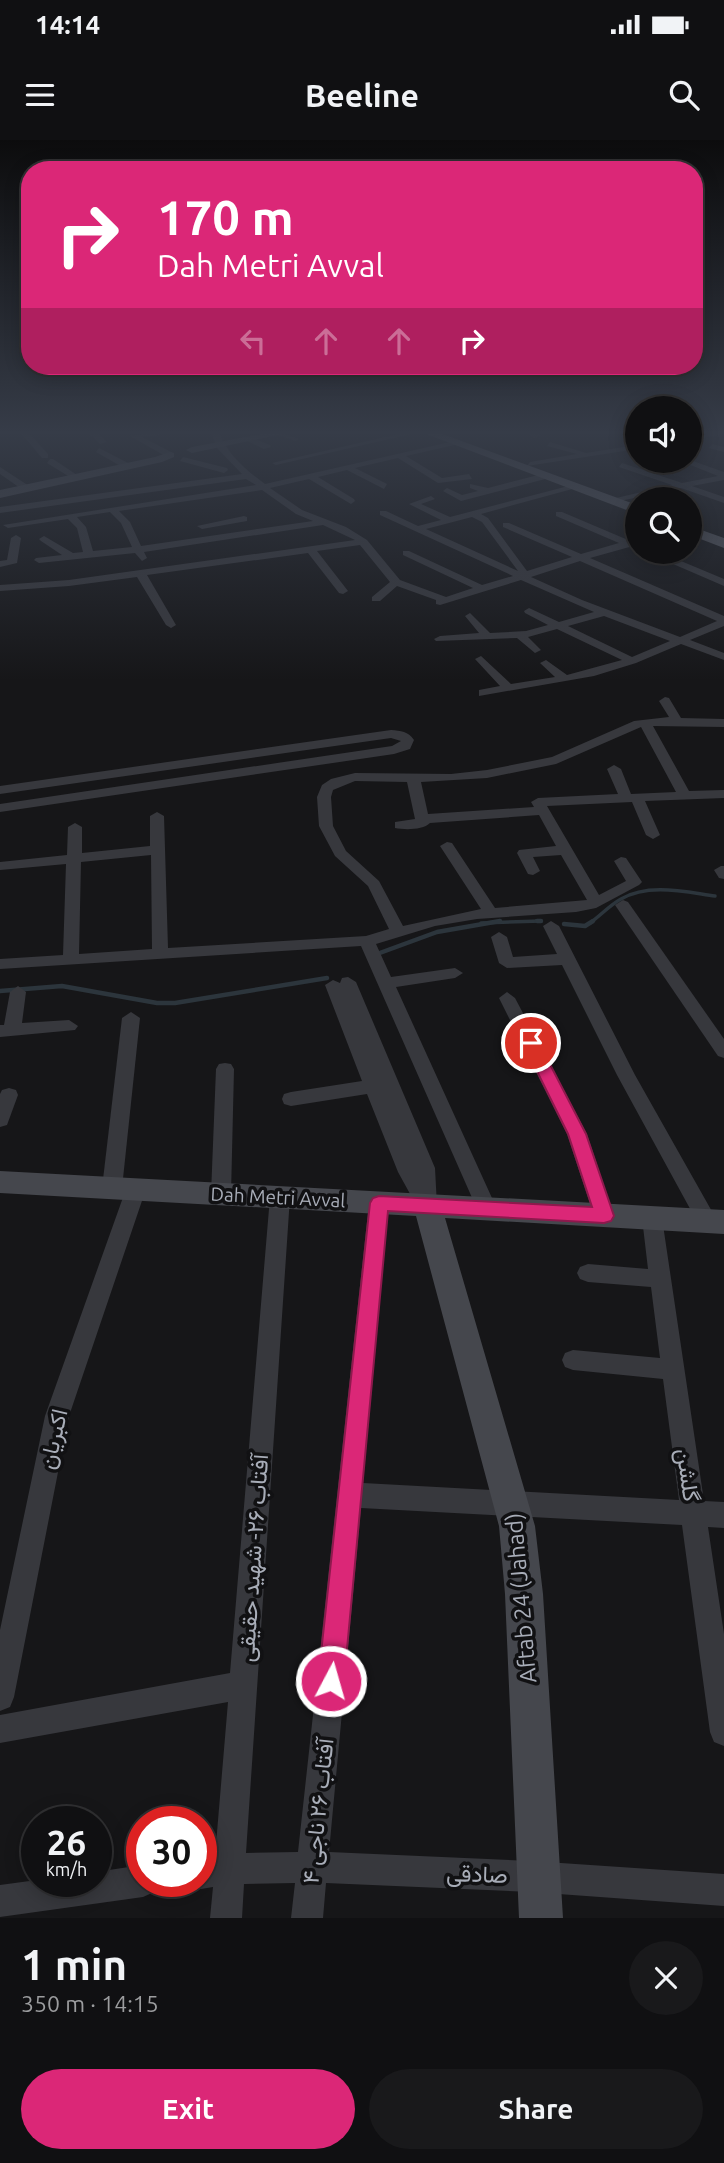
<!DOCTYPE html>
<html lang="en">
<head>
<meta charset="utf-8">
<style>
	body { margin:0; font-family:Ubuntu,Vazirmatn,sans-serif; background:#19191b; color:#f1f3f6; height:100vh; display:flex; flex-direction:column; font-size:26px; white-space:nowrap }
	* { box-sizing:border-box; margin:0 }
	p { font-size:23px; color:#9c9d9f }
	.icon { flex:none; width:38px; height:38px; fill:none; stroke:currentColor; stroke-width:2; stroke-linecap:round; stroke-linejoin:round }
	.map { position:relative; height:1778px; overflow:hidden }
	.details { display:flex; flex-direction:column; background:#101012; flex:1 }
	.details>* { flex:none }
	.banner { position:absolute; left:21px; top:21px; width:682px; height:214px; border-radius:28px; box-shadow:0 4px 18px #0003,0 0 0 2px #303032; background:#db2777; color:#fff; overflow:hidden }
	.fabs { position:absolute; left:625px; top:256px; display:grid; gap:14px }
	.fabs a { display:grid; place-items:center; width:77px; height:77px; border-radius:50%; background:#101012; box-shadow:0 4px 18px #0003,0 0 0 2px #303032; font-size:35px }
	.speed { position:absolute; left:21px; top:1666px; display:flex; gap:14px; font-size:35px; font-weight:700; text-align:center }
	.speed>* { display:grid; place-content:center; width:91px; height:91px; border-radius:50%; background:#101012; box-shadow:0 4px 18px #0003,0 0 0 2px #303032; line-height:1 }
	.speed small { font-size:18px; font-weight:400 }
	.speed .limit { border:10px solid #d22; background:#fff; color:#111 }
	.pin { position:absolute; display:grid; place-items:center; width:60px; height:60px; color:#fff; margin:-30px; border:4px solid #fff; border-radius:50%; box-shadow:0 2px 7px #0007 }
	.me { position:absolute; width:77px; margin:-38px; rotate:6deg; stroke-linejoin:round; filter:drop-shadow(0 0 5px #0008) }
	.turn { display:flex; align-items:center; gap:24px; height:147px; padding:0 21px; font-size:32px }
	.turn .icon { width:91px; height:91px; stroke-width:2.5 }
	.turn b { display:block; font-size:49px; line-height:60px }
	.lanes { display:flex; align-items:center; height:66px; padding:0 21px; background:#0003; justify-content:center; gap:35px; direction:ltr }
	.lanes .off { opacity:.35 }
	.round { display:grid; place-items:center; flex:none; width:74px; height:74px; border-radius:37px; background:#19191b }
	.headline { display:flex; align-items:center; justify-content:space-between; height:119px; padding:0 21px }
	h1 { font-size:42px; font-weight:700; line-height:52px }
	.primary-button { display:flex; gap:14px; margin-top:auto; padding:14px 21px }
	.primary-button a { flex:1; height:80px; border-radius:42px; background:#db2777; color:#fff; font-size:28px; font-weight:700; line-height:80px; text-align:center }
	.primary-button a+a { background:#19191b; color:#f1f3f6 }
	.status { display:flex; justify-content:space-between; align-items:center; height:49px; padding:0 35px; background:#101012; direction:ltr }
	.status svg { height:19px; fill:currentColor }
	header { display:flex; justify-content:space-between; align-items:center; height:91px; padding:0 21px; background:#101012; font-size:32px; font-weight:700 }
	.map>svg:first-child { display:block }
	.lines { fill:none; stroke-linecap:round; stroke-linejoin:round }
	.stream-far1 { stroke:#2c353c; stroke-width:3.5 }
	.stream { stroke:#2c353c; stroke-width:4.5 }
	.street { fill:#37383d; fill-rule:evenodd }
	.secondary { fill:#45474d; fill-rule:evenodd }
	.primary { fill:#53555c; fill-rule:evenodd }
	.route { fill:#db2777; stroke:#8e194d; stroke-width:2 }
	.labels { text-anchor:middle; stroke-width:7; stroke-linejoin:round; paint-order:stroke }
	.street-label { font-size:19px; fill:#a8adb8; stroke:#111113 }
	.near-street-label { font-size:23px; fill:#a8adb8; stroke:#111113 }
</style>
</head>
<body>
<div class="status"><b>14:14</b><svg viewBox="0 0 49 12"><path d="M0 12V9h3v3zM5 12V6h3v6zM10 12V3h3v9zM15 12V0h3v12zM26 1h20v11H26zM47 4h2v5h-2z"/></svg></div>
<header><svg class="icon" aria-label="menu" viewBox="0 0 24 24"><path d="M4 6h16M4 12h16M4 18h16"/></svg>Beeline<svg class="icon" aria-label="search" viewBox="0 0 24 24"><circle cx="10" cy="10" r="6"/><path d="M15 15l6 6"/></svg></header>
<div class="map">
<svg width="724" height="1778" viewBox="0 0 724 1778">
	<rect width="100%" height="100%" fill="#161618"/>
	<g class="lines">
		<g class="stream-far1">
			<polyline points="481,783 541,781"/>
			<path d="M590,783c11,-8 20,-18 31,-24 28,-16 64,-7 94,-3"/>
		</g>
		<g class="stream">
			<polyline points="537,781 541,781"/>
			<polyline points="564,784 585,786 593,781"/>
			<polyline points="377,814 437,792 500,781"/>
			<polyline points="0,851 62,846 157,863 175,863 327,838"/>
		</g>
		<g class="street">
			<polygon points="20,292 28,292 48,314 48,318 42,318"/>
			<polygon points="88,292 96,292 107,302 100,304"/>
			<polygon points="159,292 159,295 142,297 173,313 173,317 167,317 130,296"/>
			<path d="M211,292h8c8,22 27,38 46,52l194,-44v4l-53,12 36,22 27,-4 3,5 -34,4 -40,-25 -43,10 32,16 -3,5 -37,-19 -29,7 36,22 1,2 -4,3 -42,-25 -39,9 32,22 44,17 21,13 33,40 46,17 27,-9 -70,-33v-4h6l73,34 31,-9 -133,-61v-4h6l32,15 23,-6 -32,-16 22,-8 4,3 -14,5 29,13 126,-33v4l-95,26 7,4 39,53 45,-14 -69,-30v-4h6l72,31 38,-11 -63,-27v-4h6l66,28 9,-3v6l-4,3 -43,12 134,58v10l-34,14 34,13v7l-43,-16 -45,19 -42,13 -115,20v-6l21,-4 -25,-27 6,-3 30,28 44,-7 -15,-14 6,-3 21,15 55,-15 -65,-31 -29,8 13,13 -6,3 -18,-15 -81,3 -2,-2 6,-3 39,-3 -14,-17 5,-3 20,20 36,-2 22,-6 -23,-12 -1,-2 5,-3 30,14 35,-10 -73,-32 -81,25 -4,-1v-4l-39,-14 -17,15h-8v-4l18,-15 -30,-37 -43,6 31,40 -5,3 -4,-1 -31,-40 -161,22 29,50 -5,3 -5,-3 -29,-48 -68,9 -69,5v-6l69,-5 286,-40 -32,-15 -179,27 3,6 -5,3 -7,-8 -96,10 -5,-3 2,-2 26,-3 -21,-14 -2,-2 5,-3 29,17 10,-1 -6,-24 -9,-9 -60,9 -5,-3 253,-40 -10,-6 -246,34v-6l242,-33 -25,-26zM262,350l34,24 17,7 -172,25 -11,-24 -11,-11zM110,372l11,11 11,24 -39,4 -7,-24 -9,-10zM472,377l10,5 36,49 -92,-42zM580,421l137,60 -37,16 -98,-37 -51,-23zM604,476l66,25 -38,16 -64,-31z"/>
			<polygon points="278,292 299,299 295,301 278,295"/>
			<polygon points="407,292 420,292 276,325 272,323"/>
			<polygon points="527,292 536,292 541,296 534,298"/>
			<polygon points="713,292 724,292 724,294 690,300 690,296"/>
			<polygon points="250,297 270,305 271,307 264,309 247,301"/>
			<polygon points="550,302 586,313 637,305 637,309 527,326 530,322 577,314 547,306"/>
			<polygon points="712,304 724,307 724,312 709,308"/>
			<polygon points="99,308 130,324 131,326 124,328 96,312"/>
			<polygon points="183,317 227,328 228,330 224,333 180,321"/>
			<polygon points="50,319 53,319 80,337 73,339 47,323"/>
			<polygon points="678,320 690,320 724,332 724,340 692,346 724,357 724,363 681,348 620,361 616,358 672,345 619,327 622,323 682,343 718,336"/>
			<polygon points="0,327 29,346 29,350 23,350 0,334"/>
			<polygon points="546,333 549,338 461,361 443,351 447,348 462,355 478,351 470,348 470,344 488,348"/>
			<polygon points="244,376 247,377 247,381 202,389 197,386"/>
			<polygon points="16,395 21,398 17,423 0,427 0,421 7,420 11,398"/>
			<polygon points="643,411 657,411 724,439 724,446"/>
			<path d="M665,557l4,1 12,20 43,1v8l-71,-1 36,65 35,-1v8l-79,3 15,34 -7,4 -7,-4 -14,-33 -85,4 52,89 27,-14 -12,-20 7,-4 5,1 16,24 -3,3 -43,23 -20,4 -99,7 -42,7 -59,18 15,33 64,-9 8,5 -8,5 -59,9 101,222 -3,6 -7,2 -7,-2 -3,-6 -116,-263 -361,23v-10l63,-4 3,-91 -66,6v-8l67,-7 1,-28 7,-4 7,4v26l68,-7v-30l7,-4 7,4 4,132 198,-12 23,-7 -21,-43 -33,-30 -16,-30 -2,-29 5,-12 9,-6 24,-6 96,1 36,-4 65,-13 82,-36 35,-4 -10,-16zM641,587l35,65 -45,2 -10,-25 -7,-4 -7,4 11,25 -80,4 -7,4 3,5 -106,7 -7,-32 66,-4 69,-14zM355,641l52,1 8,37 -20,3v6c10,2 28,2 35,-5l109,-8 17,31 -37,4 -2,3 11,21 5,1 7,-4 -7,-14 28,-2 26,45 -92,8 -43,-65 -5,-1 -7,4 41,63 -78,17 -24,-45 -33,-30 -13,-25 -2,-29 2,-7zM151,715l1,94 -73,5 2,-92z"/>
			<path d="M391,590c10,1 17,1 23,10l-4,9 -16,5 -394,58v-8l392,-58 9,-5 -10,-3 -391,56v-8z"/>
			<polygon points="721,726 724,726 724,739 719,738 714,730"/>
			<polygon points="623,760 628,762 724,899 724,918 718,916 615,765"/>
			<polygon points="551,781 559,786 635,935 714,1075 717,1081 714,1087 707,1089 700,1087 617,935 562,825 507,828 499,823 491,797 499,792 507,797 513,817 557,814 543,786"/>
			<polygon points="348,837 356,842 435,1028 437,1066 434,1072 427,1074 420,1072 398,1032 367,954 291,966 284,964 282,959 284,954 291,952 362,941 325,845 333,840 340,843 342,838"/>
			<polygon points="18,846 26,852 22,883 69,880 78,886 75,890 0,897 0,885 4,885 10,852"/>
			<polygon points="507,852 515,858 587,994 614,1076 611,1082 604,1084 597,1082 594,1076 567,994 499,858"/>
			<polygon points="131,872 140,878 122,1048 119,1054 112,1056 105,1054 102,1048 122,878"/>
			<polygon points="225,923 231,924 234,929 231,1054 228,1060 221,1062 214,1060 211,1054 216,929 219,924"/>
			<polygon points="9,948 16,950 18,955 7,985 0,987 0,954 2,950"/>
			<polygon points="136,1041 143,1043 146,1049 69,1276 14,1557 10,1567 0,1571 0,1490 45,1276 126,1049 129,1043"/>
			<polygon points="280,1049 287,1051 290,1057 246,1713 298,1712 369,1063 372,1057 379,1055 386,1057 389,1063 363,1343 679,1360 663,1239 573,1230 565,1227 562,1220 565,1213 573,1210 660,1218 651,1147 588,1142 580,1139 577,1133 580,1127 588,1124 648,1129 642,1078 645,1072 652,1070 659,1072 662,1078 704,1361 724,1362 724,1388 708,1387 724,1494 724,1606 714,1602 710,1592 682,1385 361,1368 329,1712 531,1721 724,1734 724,1766 531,1752 326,1743 323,1778 291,1778 295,1743 244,1744 242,1778 210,1778 213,1747 201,1749 189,1741 201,1741 201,1717 215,1716 228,1562 0,1603 0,1575 230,1533 270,1057 273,1051"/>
			<polygon points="142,1725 142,1741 159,1741 154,1752 143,1757 0,1777 0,1745 37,1740 96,1741 96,1732"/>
		</g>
		<g class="secondary">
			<polygon points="272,292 292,292 192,313 186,310 192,307"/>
			<polygon points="170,312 174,313 174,317 162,322 0,358 0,350 155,317"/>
			<polygon points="0,1031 724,1070 724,1094 445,1078 535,1386 543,1454 563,1778 519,1778 505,1454 499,1386 416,1076 0,1053"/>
		</g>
		<g class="primary">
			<polygon points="421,292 437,292 637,365 637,374"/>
			<polygon points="690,386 724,398 724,408 690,395"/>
		</g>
	</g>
	<linearGradient id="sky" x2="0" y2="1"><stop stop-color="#0c0c0d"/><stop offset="0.54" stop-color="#363c48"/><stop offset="1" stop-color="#363c48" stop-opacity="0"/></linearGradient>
	<rect width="724" height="541" fill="url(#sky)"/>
	<polygon class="route" points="531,898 539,903 586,994 614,1076 611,1081 604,1083 388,1071 344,1541 340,1550 331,1554 322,1550 318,1541 370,1063 373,1058 379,1056 592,1067 568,994 523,903"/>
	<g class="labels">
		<g class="street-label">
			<text transform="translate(278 1057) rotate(3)" y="7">Dah Metri Avval</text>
		</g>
		<g class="near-street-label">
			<text transform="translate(53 1299) rotate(-77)" y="8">اکبریان</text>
			<text transform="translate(688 1335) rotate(82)" y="8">گلشن</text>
			<text transform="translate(253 1418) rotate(-86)" y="8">آفتاب ۲۶- شهید حقیقی</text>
			<text transform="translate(521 1458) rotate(-95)" y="8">Aftab 24 (Jahad)</text>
			<text transform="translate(318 1671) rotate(-84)" y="8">آفتاب ۲۶ ناجی ۴</text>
			<text transform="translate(477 1734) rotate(2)" y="8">صادقی</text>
		</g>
	</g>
</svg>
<div class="fabs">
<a><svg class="icon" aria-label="sound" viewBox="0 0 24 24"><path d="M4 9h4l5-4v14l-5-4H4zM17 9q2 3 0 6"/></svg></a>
<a><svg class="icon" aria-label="search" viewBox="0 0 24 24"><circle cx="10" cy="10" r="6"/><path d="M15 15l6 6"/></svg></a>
</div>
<div class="speed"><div>26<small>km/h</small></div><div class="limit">30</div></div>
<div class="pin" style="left:531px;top:903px;background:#d93025"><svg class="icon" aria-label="arrive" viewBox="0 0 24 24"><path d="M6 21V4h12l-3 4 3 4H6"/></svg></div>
<svg class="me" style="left:331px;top:1541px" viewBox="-20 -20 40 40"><circle r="17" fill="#db2777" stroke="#fff" stroke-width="3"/><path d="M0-11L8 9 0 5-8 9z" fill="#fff"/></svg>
<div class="banner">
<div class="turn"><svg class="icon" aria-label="right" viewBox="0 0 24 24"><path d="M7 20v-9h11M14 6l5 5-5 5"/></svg><div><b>170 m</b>Dah Metri Avval</div></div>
<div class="lanes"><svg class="icon off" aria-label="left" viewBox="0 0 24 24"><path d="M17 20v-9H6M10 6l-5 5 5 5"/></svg><svg class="icon off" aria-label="ahead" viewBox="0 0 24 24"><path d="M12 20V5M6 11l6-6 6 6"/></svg><svg class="icon off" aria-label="ahead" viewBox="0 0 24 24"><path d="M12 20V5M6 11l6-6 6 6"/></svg><svg class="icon" aria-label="right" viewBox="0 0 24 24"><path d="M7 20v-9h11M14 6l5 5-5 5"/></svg></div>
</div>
</div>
<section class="details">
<div class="headline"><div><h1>1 min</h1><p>350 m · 14:15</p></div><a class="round"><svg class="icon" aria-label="close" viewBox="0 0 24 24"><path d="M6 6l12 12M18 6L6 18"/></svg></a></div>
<div class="primary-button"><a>Exit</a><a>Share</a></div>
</section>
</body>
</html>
